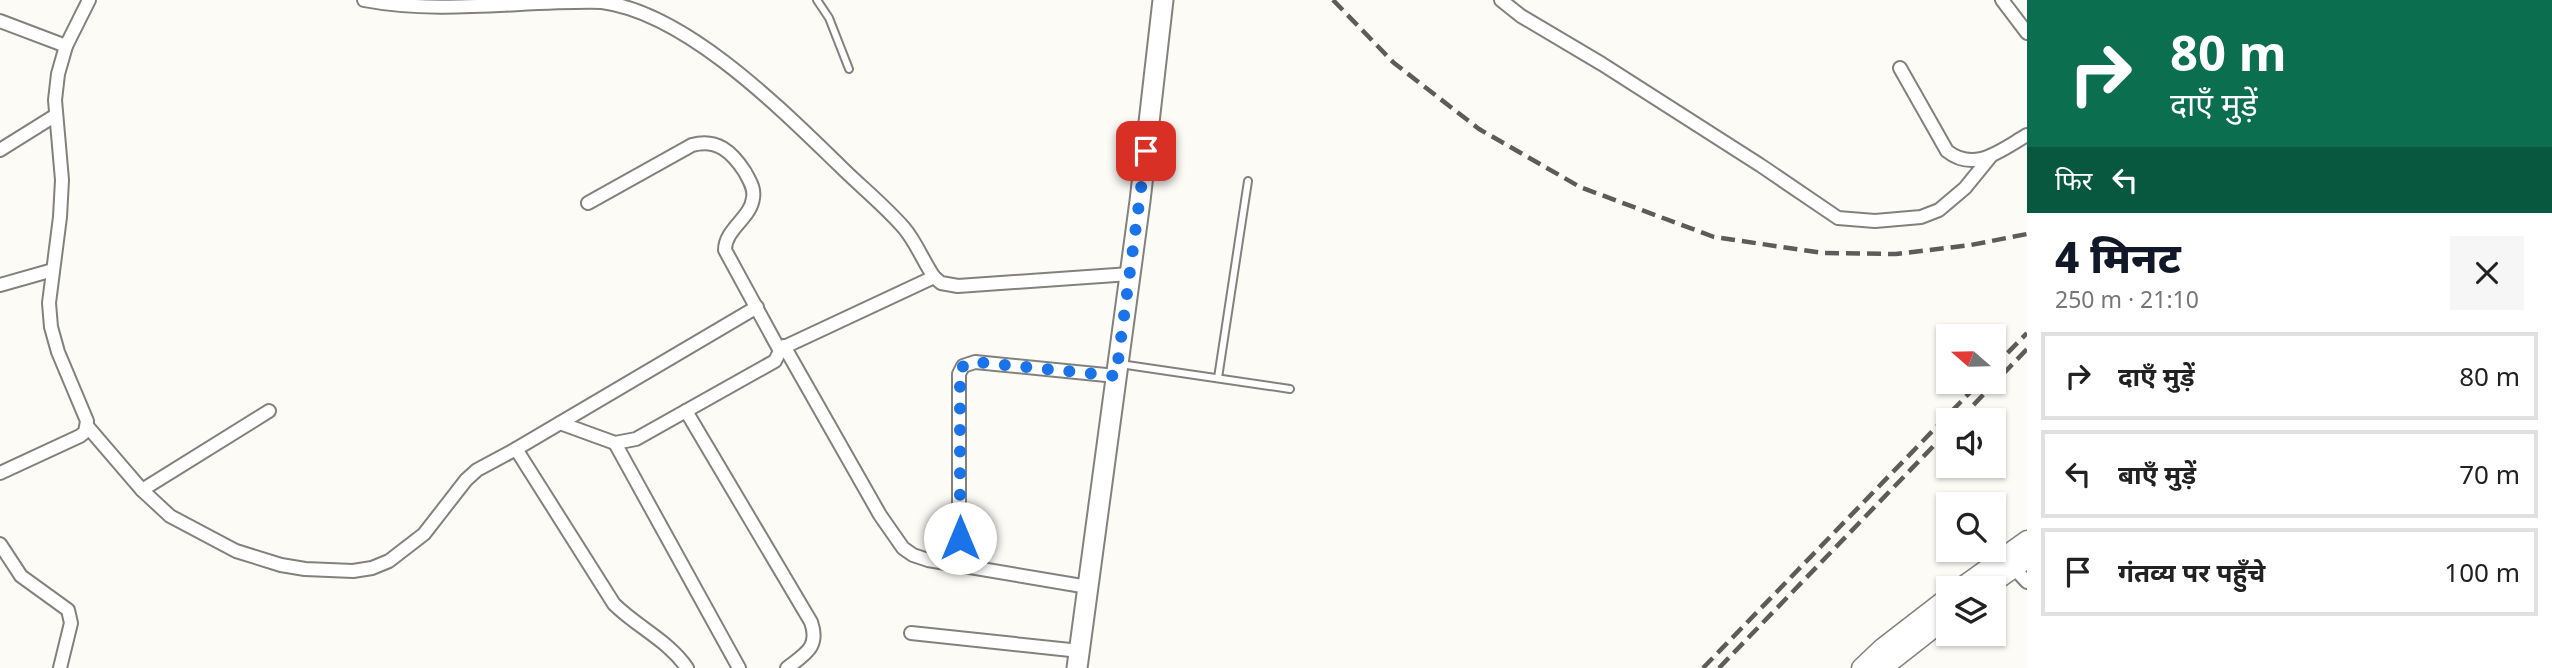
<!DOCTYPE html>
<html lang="hi">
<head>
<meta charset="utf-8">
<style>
	body { margin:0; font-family:"Noto Sans","Noto Sans Devanagari",sans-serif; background:#f6f6f6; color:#222; height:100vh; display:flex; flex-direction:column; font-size:26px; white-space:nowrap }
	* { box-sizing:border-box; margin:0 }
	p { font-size:23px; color:#767676 }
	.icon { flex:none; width:38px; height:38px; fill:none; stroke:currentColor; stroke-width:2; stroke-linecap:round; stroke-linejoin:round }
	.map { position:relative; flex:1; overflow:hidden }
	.details { display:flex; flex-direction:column; background:#fff; width:525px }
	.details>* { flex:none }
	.top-card { background:#0b6e4f; color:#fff; overflow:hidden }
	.needle { width:46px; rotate:290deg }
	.fabs { position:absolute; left:1936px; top:324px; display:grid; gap:14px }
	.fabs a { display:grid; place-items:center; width:70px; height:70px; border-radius:0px; background:#fff; box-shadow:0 2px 5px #0004; font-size:35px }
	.pin { position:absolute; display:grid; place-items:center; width:60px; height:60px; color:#fff; margin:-30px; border-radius:14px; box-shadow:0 4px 10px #0006 }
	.me { position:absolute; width:77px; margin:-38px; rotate:0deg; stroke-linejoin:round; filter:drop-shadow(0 0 5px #0008) }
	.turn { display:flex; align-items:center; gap:24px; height:147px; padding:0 28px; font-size:32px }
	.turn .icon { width:91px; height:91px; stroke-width:2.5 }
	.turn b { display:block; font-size:49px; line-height:60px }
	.then { display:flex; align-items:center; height:66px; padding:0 28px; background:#0003; gap:14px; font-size:26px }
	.round { display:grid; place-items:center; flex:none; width:74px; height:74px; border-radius:0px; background:#f6f6f6 }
	.summary { display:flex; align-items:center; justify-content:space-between; height:119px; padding:0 28px }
	h1 { font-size:42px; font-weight:800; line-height:52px; color:#111827 }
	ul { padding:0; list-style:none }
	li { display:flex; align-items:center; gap:21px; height:88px; margin:0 14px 10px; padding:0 14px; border:4px solid #e0e0e0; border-radius:0px }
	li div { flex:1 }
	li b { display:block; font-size:26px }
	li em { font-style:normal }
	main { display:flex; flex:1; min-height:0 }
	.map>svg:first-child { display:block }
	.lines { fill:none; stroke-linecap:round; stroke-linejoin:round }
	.lane-casing { stroke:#82817d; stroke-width:10 }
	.street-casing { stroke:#82817d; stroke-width:16 }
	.secondary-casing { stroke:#82817d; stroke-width:21 }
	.primary-casing { stroke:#82817d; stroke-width:23 }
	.lane { stroke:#fff; stroke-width:6 }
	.street { stroke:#fff; stroke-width:12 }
	.secondary { stroke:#fff; stroke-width:18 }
	.primary { stroke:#fff; stroke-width:19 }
	.rail { stroke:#5d5c5a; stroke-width:4.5; stroke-dasharray:14 7; stroke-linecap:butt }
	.route { stroke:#1a73e8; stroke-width:12; stroke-dasharray:0 21.6 }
</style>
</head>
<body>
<main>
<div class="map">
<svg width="2027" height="668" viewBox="0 0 2027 668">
	<rect width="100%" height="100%" fill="#fcfbf6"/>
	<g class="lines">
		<defs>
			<g id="lane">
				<polyline points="817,0 829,18 849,69"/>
				<polyline points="1120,364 1290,389"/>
				<polyline points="1218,378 1248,181"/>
			</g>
			<g id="street">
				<path d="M364,0c79,15 159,0 238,2 84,11 178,106 237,163 21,21 45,40 65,63 12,14 19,33 30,49l7,6 17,3 172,-12"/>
				<polyline points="1501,0 1521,16 1602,64 1760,165 1838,218 1875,221 1921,217 1939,210 1965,188 1991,156"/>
				<polyline points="2002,0 2027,33"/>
				<polyline points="0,21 66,46"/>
				<path d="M1900,68l47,83c28,22 54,-1 80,-16"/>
				<polyline points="0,150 56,115"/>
				<polyline points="0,285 53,270"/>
				<polyline points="784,346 880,515 903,548 913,555 928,560 1088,587"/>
				<polyline points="780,349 934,277"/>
				<path d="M686,411l125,211c9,25 -6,32 -24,46"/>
				<path d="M560,423l55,20 21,-4 139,-78 5,-10 -55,-101c0,-21 26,-32 28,-52 2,-10 -4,-18 -8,-26 -13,-20 -28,-34 -53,-27l-104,58"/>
				<polyline points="87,426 142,490 170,516 236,551 281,565 305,569 353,571 372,568 389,561 424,534 466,480 477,470 516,449 757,307"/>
				<polyline points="615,443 739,668"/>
				<path d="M516,449l98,155c23,23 55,37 73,64"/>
				<polyline points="0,473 80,436 85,432 87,421 58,352 51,327 49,303 60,217 62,180 55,100 58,74 66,46 89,0"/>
				<polyline points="142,490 269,411"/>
				<polyline points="0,544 21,576 68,610 71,623 60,668"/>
				<polyline points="959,565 959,374 963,366 975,362 1116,376"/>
				<polyline points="2014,568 2027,582"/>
				<polyline points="911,633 1080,651"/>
			</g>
			<g id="secondary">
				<polyline points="1960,588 2027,540"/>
				<polyline points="1986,588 2027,559"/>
				<polyline points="1861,668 1882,648 1948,597"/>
				<polyline points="1883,668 1948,617"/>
			</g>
			<polyline id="primary" points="1077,668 1140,201 1163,0"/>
		</defs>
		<use href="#lane" class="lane-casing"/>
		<use href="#street" class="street-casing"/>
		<use href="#secondary" class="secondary-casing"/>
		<use href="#primary" class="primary-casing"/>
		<use href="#lane" class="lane"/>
		<use href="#street" class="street"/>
		<use href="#secondary" class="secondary"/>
		<use href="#primary" class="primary"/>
		<g class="rail">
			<polyline points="1333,0 1394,63 1479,129 1580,187 1714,237 1823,253 1896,254 1971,245 2027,234"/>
			<polyline points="1993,368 2027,333"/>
			<polyline points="1959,420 2027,349"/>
			<polyline points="1703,668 1980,382"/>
			<polyline points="1719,668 1948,431"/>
		</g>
	</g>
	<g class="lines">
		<polyline class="route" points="960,538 960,369 966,364 975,362 1116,376 1146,151"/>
	</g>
</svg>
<div class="fabs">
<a><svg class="needle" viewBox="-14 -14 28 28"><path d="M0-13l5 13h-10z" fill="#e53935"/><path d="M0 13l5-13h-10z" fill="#767676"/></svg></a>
<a><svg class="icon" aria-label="sound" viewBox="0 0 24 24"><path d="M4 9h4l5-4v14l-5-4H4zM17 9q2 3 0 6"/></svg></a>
<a><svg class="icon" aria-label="search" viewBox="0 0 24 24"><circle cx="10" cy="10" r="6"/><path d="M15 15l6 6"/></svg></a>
<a><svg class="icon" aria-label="layers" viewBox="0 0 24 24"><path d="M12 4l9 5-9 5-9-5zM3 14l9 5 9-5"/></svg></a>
</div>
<div class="pin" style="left:1146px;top:151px;background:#d93025"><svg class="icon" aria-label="arrive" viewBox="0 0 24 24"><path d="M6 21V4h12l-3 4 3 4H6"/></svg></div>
<svg class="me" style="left:960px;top:538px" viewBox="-20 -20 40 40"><circle r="19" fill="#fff"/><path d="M0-13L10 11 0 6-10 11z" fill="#1a73e8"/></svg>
</div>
<section class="details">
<div class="top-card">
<div class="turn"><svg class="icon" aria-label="right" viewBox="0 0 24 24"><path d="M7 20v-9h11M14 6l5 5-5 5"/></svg><div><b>80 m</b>दाएँ मुड़ें</div></div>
<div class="then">फिर<svg class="icon" aria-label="left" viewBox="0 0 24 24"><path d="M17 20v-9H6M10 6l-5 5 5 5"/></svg></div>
</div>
<div class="summary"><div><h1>4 मिनट</h1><p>250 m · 21:10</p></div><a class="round"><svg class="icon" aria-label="close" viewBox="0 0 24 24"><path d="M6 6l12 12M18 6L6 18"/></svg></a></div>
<ul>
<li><svg class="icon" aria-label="right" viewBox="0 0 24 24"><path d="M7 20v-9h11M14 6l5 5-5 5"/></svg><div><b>दाएँ मुड़ें</b></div><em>80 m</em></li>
<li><svg class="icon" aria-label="left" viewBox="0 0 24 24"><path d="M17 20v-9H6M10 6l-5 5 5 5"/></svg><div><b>बाएँ मुड़ें</b></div><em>70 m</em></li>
<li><svg class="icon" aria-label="arrive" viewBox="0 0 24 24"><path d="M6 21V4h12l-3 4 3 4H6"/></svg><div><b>गंतव्य पर पहुँचे</b></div><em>100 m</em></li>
</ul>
</section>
</main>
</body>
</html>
